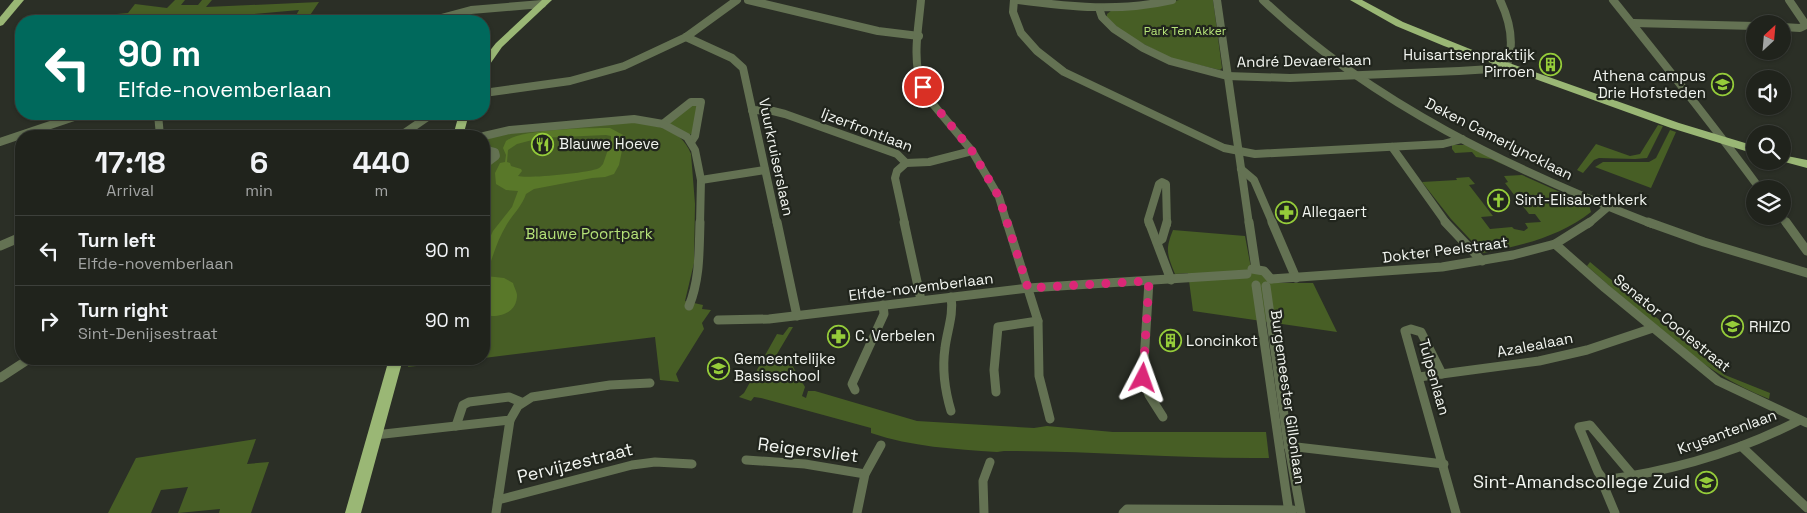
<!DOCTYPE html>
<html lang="en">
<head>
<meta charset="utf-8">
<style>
	body { margin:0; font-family:"Space Grotesk",sans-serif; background:#2d2f29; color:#f1f3f6; height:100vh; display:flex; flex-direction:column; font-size:19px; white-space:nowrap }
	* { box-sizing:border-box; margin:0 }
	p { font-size:16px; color:#a2a4a3 }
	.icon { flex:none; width:28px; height:28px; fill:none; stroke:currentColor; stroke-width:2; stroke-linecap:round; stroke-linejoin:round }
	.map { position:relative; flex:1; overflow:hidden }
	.sheet { position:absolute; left:15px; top:130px; width:475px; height:235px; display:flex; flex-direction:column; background:#20231c; border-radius:20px; box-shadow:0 1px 4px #0004,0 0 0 1px #3d403b }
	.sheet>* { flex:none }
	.top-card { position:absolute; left:15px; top:15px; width:475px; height:105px; border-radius:20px; box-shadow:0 1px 4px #0004,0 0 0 1px #3d403b; background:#00695c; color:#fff; overflow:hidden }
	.needle { width:32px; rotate:26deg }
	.tools { position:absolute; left:1746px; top:15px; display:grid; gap:10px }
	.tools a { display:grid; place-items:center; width:45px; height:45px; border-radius:50%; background:#20231c; box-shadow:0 1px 4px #0004,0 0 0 1px #3d403b; font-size:25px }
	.pin { position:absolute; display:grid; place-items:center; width:42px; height:42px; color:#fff; margin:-21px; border:2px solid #fff; border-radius:50%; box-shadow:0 1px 5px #0007 }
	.me { position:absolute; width:55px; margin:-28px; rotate:4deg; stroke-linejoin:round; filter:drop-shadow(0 0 4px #0008) }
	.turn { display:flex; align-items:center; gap:18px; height:105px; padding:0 20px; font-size:22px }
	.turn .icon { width:65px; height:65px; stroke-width:2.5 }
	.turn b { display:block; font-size:35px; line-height:42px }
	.eta { display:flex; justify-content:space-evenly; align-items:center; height:85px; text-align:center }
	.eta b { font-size:30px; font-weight:700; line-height:35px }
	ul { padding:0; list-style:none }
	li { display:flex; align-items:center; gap:15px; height:70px; padding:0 20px; border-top:1px solid #3d403b }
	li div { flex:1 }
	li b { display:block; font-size:19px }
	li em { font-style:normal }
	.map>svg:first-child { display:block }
	.green { fill:#475e25 }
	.water { fill:#597829; fill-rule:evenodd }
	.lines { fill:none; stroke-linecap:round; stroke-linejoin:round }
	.street-far1 { stroke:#647253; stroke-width:8 }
	.street { stroke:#647253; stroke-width:9 }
	.primary { fill:#9ab775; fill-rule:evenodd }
	.route { stroke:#db2777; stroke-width:9; stroke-dasharray:0 16.2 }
	.labels { text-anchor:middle; stroke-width:4.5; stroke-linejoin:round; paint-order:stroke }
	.far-park-label { font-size:12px; fill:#b5e278; stroke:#21251d }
	.poi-label { font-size:15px; fill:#f2f5f0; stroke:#21251d; text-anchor:start }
	.street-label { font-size:15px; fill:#f2f5f0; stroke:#21251d }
	.park-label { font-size:15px; fill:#b5e278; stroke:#21251d }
	.near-street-label { font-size:18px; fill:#f2f5f0; stroke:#21251d }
	.near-poi-label { font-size:18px; fill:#f2f5f0; stroke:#21251d; text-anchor:end }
</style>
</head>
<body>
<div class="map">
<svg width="1807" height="513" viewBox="0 0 1807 513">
	<rect width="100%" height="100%" fill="#2b2f26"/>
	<g class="green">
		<polygon points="175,0 185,0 181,5 198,5 202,0 212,0 206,7 319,2 306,21 293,21 299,10 178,21 121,21 123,18 69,21 72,18 128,13 135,4 167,8"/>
		<polygon points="1179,0 1213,0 1222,68 1220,70 1170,58 1123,33 1107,17 1107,14 1112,10 1166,3"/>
		<polygon points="691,103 698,103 694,135 688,134 669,124 671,120"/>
		<path d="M622,122c26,1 59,4 69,32l4,50 -1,59 -9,38 18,4 -1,4 9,1 -9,13 2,6 -28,45 3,8 -19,-2 -5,-43 -171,21v-222h-6z"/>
		<polygon points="1658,125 1663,126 1647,158 1635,159 1599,158 1594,160 1583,173 1577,170 1596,144 1630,156 1640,154"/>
		<polygon points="1670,130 1676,132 1651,188 1595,167 1603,162 1649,162 1656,158"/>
		<polygon points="1452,145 1469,145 1504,165 1491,159 1476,157 1472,152 1455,153 1452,149"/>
		<path d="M1522,175l67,30 2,7c-30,24 -70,34 -108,41l-32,-34 -29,-37 35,-2 -1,-2 13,-1 6,7 -6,1 24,31 -12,1 9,12 22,-2 2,2 10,2 4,-3 -3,-5 16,-1 -6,-8h-6l-24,-31 3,-1 -4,-6z"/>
		<path d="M1173,230l72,6 6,32 9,1 11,14h42l24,49 -144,-21 -5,-38 -13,1c-8,-20 -10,-24 -2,-44z"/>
		<path d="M1590,262l135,113 45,18 -1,6c-70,-27 -126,-84 -182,-133z"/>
		<path d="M789,327h4l-16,27 12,6 16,27 -3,9 4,2 2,-7h7l102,30 117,7 13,-2 66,6h153l3,26c-88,1 -176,-7 -265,-7l-7,1c-43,-3 -85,-5 -126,-19v-5l-110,-30 -7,-1 -3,4 -12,-4 5,-4 33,-59 6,1z"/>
		<polygon points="410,359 476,359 408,367"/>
		<polygon points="256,439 247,464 269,462 251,513 219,513 220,509 178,513 188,487 161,490 151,513 108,513 136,458"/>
	</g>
	<path class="water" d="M610,128l15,8 -6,29 -5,9 -9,3 -13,1 -58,11 -8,5c-4,12 -12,19 -19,30 -10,16 -15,35 -21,52l18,2 9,5c1,4 4,9 4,12 0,19 -19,23 -33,20v-53l3,-18 6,-13 19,-24 6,-16 -12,-1 -10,-6 -1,-11 5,-10 5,-1 1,-7 -3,-7 3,-7c15,-12 82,-13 104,-13zM606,135l5,1v5l-8,23c-3,4 -5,5 -10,6 -10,3 -67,9 -75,6l4,-5 -1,-2 -10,-3 -1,-3 -3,-1 1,-12 9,-6 23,-6z"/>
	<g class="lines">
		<g class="street-far1">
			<polyline points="748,0 878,31 919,36"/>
			<path d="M921,0c-2,23 -7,49 -3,71 1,9 6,18 9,26l45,54 27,46 8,27"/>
			<polyline points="1014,0 1013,12 1021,33 1037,51 1064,72 1224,148 1255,154 1443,144 1462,139"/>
			<path d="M1018,0c52,7 102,12 154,0"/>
			<polyline points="1217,0 1249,224"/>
			<path d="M1263,0c109,104 250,170 389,224"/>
			<path d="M1500,0c10,21 15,43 7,65"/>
			<path d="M1613,0c50,62 100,125 147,189"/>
			<polyline points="1099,8 1102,17 1114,29 1143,48 1170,61 1227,76 1290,78 1459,71 1491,69 1500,62"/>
			<polyline points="430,21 471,10 542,4"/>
			<polyline points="1633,23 1755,26"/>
			<polyline points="1782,27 1800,28 1806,25 1789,0"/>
			<polyline points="686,37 732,58 743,68 777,224"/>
			<polyline points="484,93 570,81 624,66 686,37 737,0"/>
			<polyline points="752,110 773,111 785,114 897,154 906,163 929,162 972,151"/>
			<polyline points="158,114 160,136"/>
			<polyline points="663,124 691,102 701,102 695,136 691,142"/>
			<polyline points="400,136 432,114"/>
			<polyline points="484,136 510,130 634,119 663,124 687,137 695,150 701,180 700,224"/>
			<polyline points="0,142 83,114"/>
			<polyline points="1392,147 1447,224"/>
			<polyline points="484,149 495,152 496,156 484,165"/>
			<polyline points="1241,169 1254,180 1273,224"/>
			<polyline points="701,180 765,170"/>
			<polyline points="1781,216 1787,224"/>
			<polyline points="905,224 895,178 897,171 906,163"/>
			<polyline points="1149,224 1148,220 1159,184 1162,182 1166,184 1167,224"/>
			<polyline points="1588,224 1609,206"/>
		</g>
		<g class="street">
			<polyline points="777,222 797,316"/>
			<polyline points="904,222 921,300"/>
			<polyline points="1007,222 1038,321 1039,376 1050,419"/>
			<polyline points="1149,222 1171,280"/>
			<polyline points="1249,222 1256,269"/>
			<polyline points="1272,222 1296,278"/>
			<polyline points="1445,222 1482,261"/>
			<polyline points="1648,222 1704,242 1807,273"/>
			<polyline points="1786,222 1807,251"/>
			<polyline points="1157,242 1162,239 1167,222"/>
			<polyline points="1555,244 1605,288 1718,381 1807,423"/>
			<polyline points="0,246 21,237"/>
			<polyline points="1252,269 1264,271 1271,279"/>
			<polyline points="1271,279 1442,267 1513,255 1555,244 1590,222"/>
			<polyline points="1149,281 1143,378 1149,395 1163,417"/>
			<polyline points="1256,285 1289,513"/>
			<polyline points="1266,286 1287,437 1301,513"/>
			<path d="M951,297c3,17 -4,34 -6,51 -3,21 0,43 6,63"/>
			<path d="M689,306c11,-27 10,-55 11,-84"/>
			<polyline points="718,320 769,319 1028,288 1247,274"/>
			<polyline points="1442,374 1421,332 1411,329 1405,331 1456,513"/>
			<polyline points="1419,377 1539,361 1587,350 1653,328"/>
			<polyline points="0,378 29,359"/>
			<polyline points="855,390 852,384 884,314 883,305"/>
			<polyline points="996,392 994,370 998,327 1038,321"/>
			<polyline points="456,426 463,405 469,402 509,397 521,402"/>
			<polyline points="375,435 510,420 518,406 532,397 610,385 650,383"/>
			<polyline points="1288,446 1444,464"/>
			<polyline points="1741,446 1807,508"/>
			<polyline points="746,460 805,464 865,474"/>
			<path d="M1604,480c69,-9 134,-28 196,-60"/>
			<polyline points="498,500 632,465 655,462 692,464"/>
			<polyline points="496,513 510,420"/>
			<polyline points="857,513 865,474 881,445"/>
			<polyline points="984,513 983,481 990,462"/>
			<polyline points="1123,513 1127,509 1293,510"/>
			<polyline points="1615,513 1605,489 1604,480 1598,472 1579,427 1590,425 1634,477"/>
		</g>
		<g class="primary">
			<polygon points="14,0 24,0 3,25 0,26 0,17"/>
			<polygon points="542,0 552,0 502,47 488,67 484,68 484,58 496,43"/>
			<polygon points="1350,0 1362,0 1403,22 1475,51 1679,123 1755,146 1755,154 1671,128 1444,46 1396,26"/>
			<polygon points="459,114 469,114 463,136 453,136"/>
			<polygon points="1782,155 1807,160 1807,168 1781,161 1782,161"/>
			<polygon points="389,359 403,359 361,513 345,513"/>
		</g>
	</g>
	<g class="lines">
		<polyline class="route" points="923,87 927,96 972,151 999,197 1028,288 1149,281 1143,378"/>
	</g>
	<defs>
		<symbol id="building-ring" viewBox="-11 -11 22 22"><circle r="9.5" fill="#21251d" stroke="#95cc3a" stroke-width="1.5"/><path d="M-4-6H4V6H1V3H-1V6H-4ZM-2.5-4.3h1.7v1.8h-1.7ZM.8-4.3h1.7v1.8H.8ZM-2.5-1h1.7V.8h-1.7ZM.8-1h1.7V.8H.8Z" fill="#95cc3a"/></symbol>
		<symbol id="school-ring" viewBox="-11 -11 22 22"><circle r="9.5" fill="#21251d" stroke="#95cc3a" stroke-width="1.5"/><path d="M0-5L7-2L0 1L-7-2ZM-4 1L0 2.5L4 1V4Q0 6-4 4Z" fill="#95cc3a"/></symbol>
		<symbol id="restaurant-ring" viewBox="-11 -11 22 22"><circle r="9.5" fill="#21251d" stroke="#95cc3a" stroke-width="1.5"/><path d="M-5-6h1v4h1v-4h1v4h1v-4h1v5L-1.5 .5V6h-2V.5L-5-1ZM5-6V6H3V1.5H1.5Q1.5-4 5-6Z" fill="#95cc3a"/></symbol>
		<symbol id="church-ring" viewBox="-11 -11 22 22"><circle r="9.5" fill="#21251d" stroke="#95cc3a" stroke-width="1.5"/><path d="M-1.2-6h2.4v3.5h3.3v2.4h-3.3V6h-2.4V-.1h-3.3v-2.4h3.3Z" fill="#95cc3a"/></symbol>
		<symbol id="pharmacy-ring" viewBox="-11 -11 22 22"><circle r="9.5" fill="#21251d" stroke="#95cc3a" stroke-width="1.5"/><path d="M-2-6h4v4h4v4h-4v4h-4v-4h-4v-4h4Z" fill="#95cc3a"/></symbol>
	</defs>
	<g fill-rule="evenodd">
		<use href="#building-ring" x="1538" y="52" width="25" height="25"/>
		<use href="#school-ring" x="1710" y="72" width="25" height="25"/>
		<use href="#restaurant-ring" x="530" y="132" width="25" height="25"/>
		<use href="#church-ring" x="1486" y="188" width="25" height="25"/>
		<use href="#pharmacy-ring" x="1274" y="200" width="25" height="25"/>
		<use href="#school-ring" x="1720" y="314" width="25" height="25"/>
		<use href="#pharmacy-ring" x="826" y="324" width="25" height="25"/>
		<use href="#building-ring" x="1158" y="328" width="25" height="25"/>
		<use href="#school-ring" x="706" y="356" width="25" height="25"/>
		<use href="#school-ring" x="1694" y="470" width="25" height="25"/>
	</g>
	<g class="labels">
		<g class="far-park-label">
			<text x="1185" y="35">Park Ten Akker</text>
		</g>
		<g class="poi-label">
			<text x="1535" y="60" text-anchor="end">Huisartsenpraktijk<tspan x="1535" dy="17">Pirroen</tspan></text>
			<text x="1706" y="81" text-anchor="end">Athena campus<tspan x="1706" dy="17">Drie Hofsteden</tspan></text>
			<text x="559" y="149">Blauwe Hoeve</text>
			<text x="1515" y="205">Sint-Elisabethkerk</text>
			<text x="1302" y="217">Allegaert</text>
			<text x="1749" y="332">RHIZO</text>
			<text x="855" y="341">C. Verbelen</text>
			<text x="1186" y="346">Loncinkot</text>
			<text x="734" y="364">Gemeentelijke<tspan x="734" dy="17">Basisschool</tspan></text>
		</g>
		<g class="street-label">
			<text transform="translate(1304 61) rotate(-1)" y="5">André Devaerelaan</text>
			<text transform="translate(867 130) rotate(21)" y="5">Ijzerfrontlaan</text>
			<text transform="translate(1499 139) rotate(27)" y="5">Deken Camerlyncklaan</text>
			<text transform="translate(776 157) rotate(78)" y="5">Vuurkruiserslaan</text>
			<text transform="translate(1445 250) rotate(-7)" y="5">Dokter Peelstraat</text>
			<text transform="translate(921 287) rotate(-7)" y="5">Elfde-novemberlaan</text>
			<text transform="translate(1672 323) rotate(39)" y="5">Senator Coolestraat</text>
			<text transform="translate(1535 345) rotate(-11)" y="5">Azalealaan</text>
			<text transform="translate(1434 377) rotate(74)" y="5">Tulpenlaan</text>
			<text transform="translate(1288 397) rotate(82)" y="5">Burgemeester Gillonlaan</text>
			<text transform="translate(1727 432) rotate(-20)" y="5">Krysantenlaan</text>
		</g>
		<g class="park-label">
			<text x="589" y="239">Blauwe Poortpark</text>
		</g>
		<g class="near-street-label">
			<text transform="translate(808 450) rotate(7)" y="6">Reigersvliet</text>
			<text transform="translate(575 463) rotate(-14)" y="6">Pervijzestraat</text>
		</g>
		<g class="near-poi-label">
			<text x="1690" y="488">Sint-Amandscollege Zuid</text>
		</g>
	</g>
</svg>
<div class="tools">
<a><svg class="needle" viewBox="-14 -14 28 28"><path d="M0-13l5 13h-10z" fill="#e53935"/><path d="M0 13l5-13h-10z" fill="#a2a4a3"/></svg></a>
<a><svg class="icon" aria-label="sound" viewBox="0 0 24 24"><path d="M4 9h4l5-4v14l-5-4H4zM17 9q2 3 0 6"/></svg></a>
<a><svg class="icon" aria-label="search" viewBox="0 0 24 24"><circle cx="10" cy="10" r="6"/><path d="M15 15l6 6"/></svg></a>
<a><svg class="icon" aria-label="layers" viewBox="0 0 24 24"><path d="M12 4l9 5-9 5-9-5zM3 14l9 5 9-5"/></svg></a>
</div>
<div class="pin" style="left:923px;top:87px;background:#d93025"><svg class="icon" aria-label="arrive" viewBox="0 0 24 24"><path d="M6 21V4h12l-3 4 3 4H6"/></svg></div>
<svg class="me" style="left:1143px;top:378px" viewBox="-20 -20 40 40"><path d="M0-17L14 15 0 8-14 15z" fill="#db2777" stroke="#fff" stroke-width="4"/></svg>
<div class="top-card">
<div class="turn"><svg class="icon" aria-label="left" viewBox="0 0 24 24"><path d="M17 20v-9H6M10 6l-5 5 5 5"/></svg><div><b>90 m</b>Elfde-novemberlaan</div></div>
</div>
<section class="sheet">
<div class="eta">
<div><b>17:18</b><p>Arrival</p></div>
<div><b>6</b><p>min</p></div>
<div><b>440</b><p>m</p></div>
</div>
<ul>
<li><svg class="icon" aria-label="left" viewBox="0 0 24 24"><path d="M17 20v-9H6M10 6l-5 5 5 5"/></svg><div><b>Turn left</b><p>Elfde-novemberlaan</p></div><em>90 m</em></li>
<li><svg class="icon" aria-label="right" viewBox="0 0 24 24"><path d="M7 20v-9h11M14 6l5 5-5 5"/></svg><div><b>Turn right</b><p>Sint-Denijsestraat</p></div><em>90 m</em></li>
</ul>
</section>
</div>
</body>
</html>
